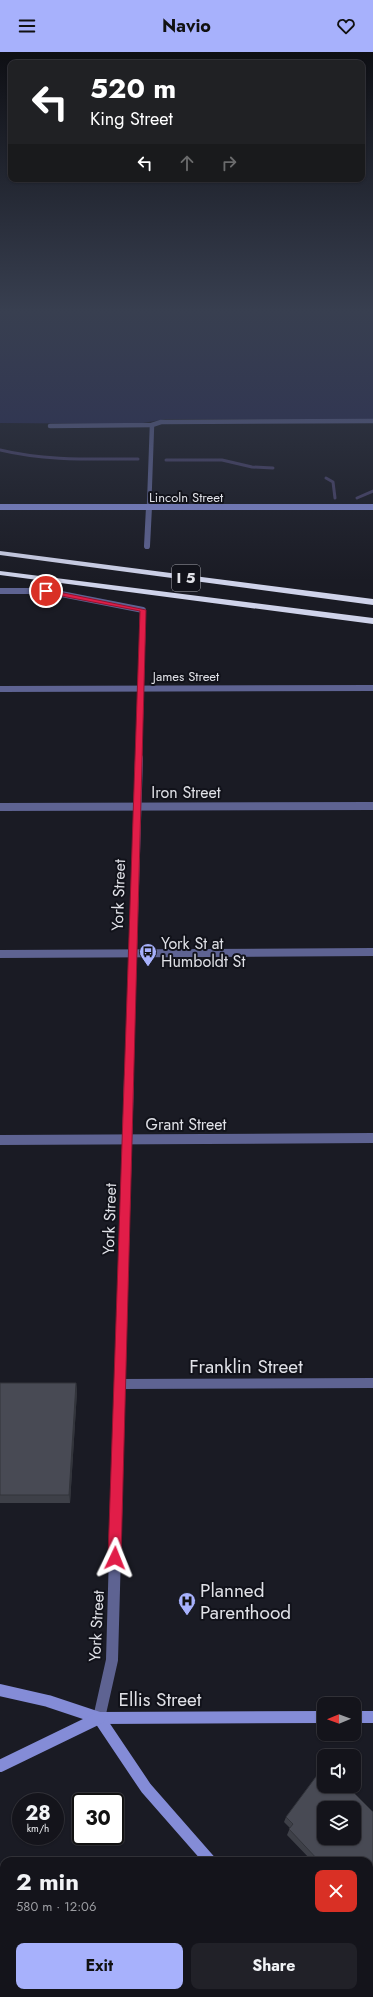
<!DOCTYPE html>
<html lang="en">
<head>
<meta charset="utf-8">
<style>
	body { margin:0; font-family:Jost,sans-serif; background:#212128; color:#f1f3f6; height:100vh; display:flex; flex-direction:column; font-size:15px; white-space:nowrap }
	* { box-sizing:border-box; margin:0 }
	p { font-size:13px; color:#9d9ea3 }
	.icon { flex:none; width:22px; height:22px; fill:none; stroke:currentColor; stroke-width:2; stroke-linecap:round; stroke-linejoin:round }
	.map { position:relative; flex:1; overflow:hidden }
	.drawer { position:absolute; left:0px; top:1805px; width:373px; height:140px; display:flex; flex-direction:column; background:#14141b; border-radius:12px 12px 0 0; box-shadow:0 1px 3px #0004,0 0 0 1px #33333a }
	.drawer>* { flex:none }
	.top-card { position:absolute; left:8px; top:8px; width:357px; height:122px; border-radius:8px; box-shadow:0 1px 3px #0004,0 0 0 1px #33333a; background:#202124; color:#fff; overflow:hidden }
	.needle { width:26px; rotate:269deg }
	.fabs { position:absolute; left:317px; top:1645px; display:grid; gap:8px }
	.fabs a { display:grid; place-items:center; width:44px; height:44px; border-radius:8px; background:#14141b; box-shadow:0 1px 3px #0004,0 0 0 1px #33333a; font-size:20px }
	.speed { position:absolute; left:12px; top:1741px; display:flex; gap:8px; font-size:20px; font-weight:700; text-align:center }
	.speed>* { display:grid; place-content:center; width:52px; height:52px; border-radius:50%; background:#14141b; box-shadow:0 1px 3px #0004,0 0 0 1px #33333a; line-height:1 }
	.speed small { font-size:10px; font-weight:400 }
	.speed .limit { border:2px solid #111; border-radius:6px; background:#fff; color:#111 }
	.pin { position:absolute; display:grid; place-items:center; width:34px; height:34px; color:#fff; margin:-17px; border:2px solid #fff; border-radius:50%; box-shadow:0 1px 4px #0007 }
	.me { position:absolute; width:44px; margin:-22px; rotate:2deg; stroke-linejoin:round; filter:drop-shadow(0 0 3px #0008) }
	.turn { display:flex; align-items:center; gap:14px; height:84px; padding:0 16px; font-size:18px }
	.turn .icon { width:52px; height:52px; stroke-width:2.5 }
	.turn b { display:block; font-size:28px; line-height:34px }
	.lanes { display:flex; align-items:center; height:38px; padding:0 16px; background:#0003; justify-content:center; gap:20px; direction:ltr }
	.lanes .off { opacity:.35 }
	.round { display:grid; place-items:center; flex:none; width:42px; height:42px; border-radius:8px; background:#212128 }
	.summary { display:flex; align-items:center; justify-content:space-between; height:68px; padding:0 16px }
	h1 { font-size:24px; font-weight:700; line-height:30px }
	.primary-button { display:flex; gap:8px; margin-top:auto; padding:8px 16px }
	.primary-button a { flex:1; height:46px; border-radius:8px; background:#a7b1fc; color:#111; font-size:16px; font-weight:700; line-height:46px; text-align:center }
	.primary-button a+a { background:#212128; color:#f1f3f6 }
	header { display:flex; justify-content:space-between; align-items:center; height:52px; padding:0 16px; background:#a7b1fc; color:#111; font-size:18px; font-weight:700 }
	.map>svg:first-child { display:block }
	.green { fill:#282b55 }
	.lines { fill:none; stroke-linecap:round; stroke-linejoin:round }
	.stream { stroke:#49446a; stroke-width:3 }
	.street-far4 { stroke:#5e6392; stroke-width:4.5 }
	.street-far3 { stroke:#5e6392; stroke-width:6 }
	.street-far2 { stroke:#5e6392; stroke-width:8 }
	.street-far1 { stroke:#5e6392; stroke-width:10 }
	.street { stroke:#5e6392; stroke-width:12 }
	.secondary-far2 { stroke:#848cd7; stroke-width:4.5 }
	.secondary-far1 { stroke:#848cd7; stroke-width:6 }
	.secondary { stroke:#848cd7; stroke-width:12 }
	.highway { fill:#cfd3ea; fill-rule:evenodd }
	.wall { fill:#3e4048 }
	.shaded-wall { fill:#32343b }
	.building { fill:#484a54; stroke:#32343b; fill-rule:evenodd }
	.route { fill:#e11d48; stroke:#92132f }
	.labels { text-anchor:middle; stroke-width:4; stroke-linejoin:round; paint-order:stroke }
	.far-street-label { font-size:13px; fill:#e0e1e7; stroke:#11121a }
	.shield { fill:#11121a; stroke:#a2a3aa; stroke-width:1 }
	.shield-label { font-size:15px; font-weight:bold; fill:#e0e1e7 }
	.street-label { font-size:16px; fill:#e0e1e7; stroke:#11121a }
	.poi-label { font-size:16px; fill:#e0e1e7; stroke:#11121a; text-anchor:start }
	.near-street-label { font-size:19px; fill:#e0e1e7; stroke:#11121a }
	.near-poi-label { font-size:19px; fill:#e0e1e7; stroke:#11121a; text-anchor:start }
</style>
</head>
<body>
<header><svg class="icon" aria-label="menu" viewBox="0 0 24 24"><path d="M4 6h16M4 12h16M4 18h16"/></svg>Navio<svg class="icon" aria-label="heart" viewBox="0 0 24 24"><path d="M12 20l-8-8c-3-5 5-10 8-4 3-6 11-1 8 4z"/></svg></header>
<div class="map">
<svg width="373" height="1945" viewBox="0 0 373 1945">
	<rect width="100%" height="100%" fill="#1a1b24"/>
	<polygon class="green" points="0,257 373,257 373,367 166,367 137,372 0,371"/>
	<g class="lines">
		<g class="stream">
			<path d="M0,398c45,11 92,9 138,9"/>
			<polyline points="166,408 222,408 252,415 273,416"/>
			<polyline points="326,426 333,430 335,446"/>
			<polyline points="357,446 373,439"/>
		</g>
		<g class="street-far4">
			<polyline points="50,374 152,373 161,370 373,369"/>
			<polyline points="149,456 152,373"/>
		</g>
		<g class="street-far3">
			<polyline points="147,494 149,455"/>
			<polyline points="0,539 46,539 143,558 139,707"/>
			<polyline points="0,637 373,636"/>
		</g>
		<g class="street-far2">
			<polyline points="0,755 373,754"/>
			<polyline points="0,902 373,900"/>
			<polyline points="129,1027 139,706"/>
		</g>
		<g class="street-far1">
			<polyline points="0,1088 373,1086"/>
			<polyline points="120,1332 373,1331"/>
			<polyline points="117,1432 129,1026"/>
		</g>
		<polyline class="street" points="99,1666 112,1608 117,1431"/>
		<polyline class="secondary-far2" points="0,455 373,455"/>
		<polyline class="secondary-far1" points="0,455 373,455"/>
		<g class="secondary">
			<polyline points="0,1638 48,1649 99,1666 324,1665"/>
			<polyline points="354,1665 373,1665"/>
			<polyline points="99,1666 146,1736 210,1809"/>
			<polyline points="0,1714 99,1666"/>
			<polyline points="326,1941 330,1945"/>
		</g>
		<g class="highway">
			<polygon points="0,499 373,547 373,553 0,503"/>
			<polygon points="0,519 373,566 373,572 0,523"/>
		</g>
	</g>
	<g class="wall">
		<polygon points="0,1331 76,1331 77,1339 70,1451 0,1451"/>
		<polygon points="373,1760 373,1873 369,1869 369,1809 312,1809 287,1783 290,1776 284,1770 286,1765"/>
	</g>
	<polygon class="shaded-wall" points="76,1331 77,1339 70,1451 69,1443"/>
	<g class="building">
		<polygon points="0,1331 76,1331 69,1443 0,1443"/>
		<path d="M324,1714v20h23l26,26v106l-4,-5v-52h-50l-30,-32 4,-5 -7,-7zM324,1756h30v30h-30z"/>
	</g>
	<linearGradient id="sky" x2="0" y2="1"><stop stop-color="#0e0f14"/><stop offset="0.49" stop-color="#383f50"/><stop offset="1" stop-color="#383f50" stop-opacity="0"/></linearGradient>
	<rect width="373" height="529" fill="url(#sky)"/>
	<polygon class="route" points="44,537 146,558 121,1506 119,1511 115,1513 110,1511 108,1506 140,559 46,541 43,539"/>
	<defs>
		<symbol id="bus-pin" viewBox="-11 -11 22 30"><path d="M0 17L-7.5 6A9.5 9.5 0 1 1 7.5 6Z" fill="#a7b1fc" stroke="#11121a"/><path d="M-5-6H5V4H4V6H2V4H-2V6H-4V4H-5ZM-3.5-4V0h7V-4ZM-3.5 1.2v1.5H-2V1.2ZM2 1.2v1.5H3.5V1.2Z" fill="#111"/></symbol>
		<symbol id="hospital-pin" viewBox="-11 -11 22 30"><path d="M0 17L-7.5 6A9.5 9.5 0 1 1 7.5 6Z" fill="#a7b1fc" stroke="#11121a"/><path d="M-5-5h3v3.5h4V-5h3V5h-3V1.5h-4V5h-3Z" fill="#111"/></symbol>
	</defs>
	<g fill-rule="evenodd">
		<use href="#bus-pin" x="138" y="890" width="20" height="27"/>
		<use href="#hospital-pin" x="177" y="1539" width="20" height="27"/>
	</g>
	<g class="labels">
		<g class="far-street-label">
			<text x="186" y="450">Lincoln Street</text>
			<text x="186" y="629">James Street</text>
		</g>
		<rect class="shield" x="172" y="513" width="28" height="26" rx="3"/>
		<g class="shield-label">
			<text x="186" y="531">I 5</text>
		</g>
		<g class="street-label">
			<text x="186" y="746">Iron Street</text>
			<text transform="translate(118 843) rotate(-88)" y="6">York Street</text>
			<text x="186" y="1078">Grant Street</text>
			<text transform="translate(109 1167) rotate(-88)" y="6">York Street</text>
			<text transform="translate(96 1574) rotate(-87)" y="6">York Street</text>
		</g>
		<g class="poi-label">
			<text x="161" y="897">York St at<tspan x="161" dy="18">Humboldt St</tspan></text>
		</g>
		<g class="near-street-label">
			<text x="246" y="1321">Franklin Street</text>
			<text x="160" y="1654">Ellis Street</text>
		</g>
		<g class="near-poi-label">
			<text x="200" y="1545">Planned<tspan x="200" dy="22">Parenthood</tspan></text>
		</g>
	</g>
</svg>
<div class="fabs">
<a><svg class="needle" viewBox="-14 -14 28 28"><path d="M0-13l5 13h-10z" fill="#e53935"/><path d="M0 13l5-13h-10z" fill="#9d9ea3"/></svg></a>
<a><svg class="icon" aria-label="sound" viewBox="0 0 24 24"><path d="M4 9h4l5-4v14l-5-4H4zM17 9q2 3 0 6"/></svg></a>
<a><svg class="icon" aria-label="layers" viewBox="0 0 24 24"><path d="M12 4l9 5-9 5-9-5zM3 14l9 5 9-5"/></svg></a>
</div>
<div class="speed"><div>28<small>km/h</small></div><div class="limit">30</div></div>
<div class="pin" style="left:46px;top:539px;background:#d93025"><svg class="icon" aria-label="arrive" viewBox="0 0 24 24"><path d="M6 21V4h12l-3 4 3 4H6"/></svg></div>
<svg class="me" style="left:115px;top:1506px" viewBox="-20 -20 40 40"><path d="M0-17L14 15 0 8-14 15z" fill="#e11d48" stroke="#fff" stroke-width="4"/></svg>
<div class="top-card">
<div class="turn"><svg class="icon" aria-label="left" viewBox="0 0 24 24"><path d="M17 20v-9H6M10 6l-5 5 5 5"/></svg><div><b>520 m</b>King Street</div></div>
<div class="lanes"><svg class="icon" aria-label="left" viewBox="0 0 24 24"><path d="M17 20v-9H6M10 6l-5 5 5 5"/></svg><svg class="icon off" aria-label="ahead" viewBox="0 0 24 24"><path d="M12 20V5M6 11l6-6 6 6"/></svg><svg class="icon off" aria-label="right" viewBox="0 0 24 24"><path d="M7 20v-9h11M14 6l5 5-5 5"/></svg></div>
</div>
<section class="drawer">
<div class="summary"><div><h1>2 min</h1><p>580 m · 12:06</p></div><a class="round" style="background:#d93025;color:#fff"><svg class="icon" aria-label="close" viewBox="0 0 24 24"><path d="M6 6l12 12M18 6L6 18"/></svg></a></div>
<div class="primary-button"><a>Exit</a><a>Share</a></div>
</section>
</div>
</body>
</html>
